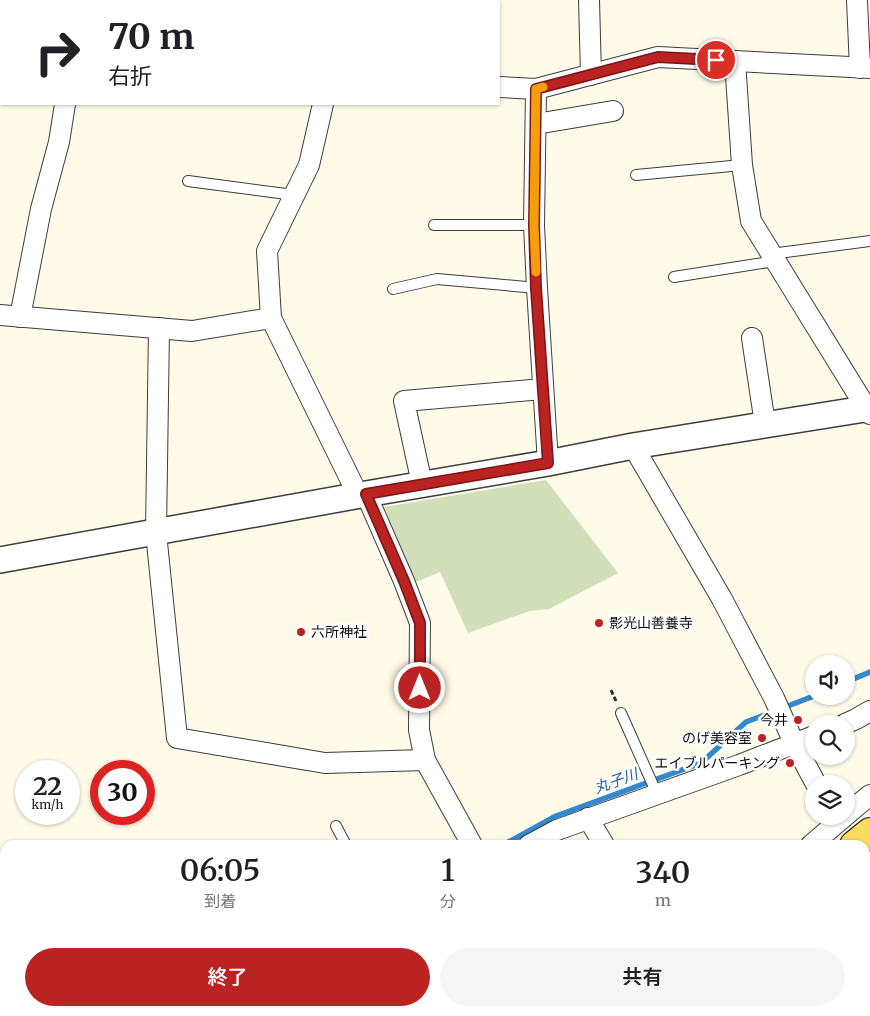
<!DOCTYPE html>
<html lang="ja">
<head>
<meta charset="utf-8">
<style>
	body { margin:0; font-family:Merriweather,"Noto Sans JP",serif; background:#f6f6f6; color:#202124; height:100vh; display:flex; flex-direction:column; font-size:19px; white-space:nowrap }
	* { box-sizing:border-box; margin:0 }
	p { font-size:16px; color:#757577 }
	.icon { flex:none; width:28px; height:28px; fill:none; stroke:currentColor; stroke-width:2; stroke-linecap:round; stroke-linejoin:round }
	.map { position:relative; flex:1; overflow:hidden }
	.details { position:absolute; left:0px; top:840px; width:870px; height:176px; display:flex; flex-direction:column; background:#fff; border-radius:15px 15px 0 0; box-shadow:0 1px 4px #0004 }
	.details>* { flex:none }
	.banner { position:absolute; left:0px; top:0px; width:500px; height:105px; box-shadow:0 1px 4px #0004; background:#fff; color:#202124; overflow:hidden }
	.buttons { position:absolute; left:805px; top:655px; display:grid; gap:10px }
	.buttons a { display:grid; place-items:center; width:50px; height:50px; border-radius:50%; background:#fff; box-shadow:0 1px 4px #0004; font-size:25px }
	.speed { position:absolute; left:15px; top:760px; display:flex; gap:10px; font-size:25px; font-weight:700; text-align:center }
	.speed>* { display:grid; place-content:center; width:65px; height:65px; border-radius:50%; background:#fff; box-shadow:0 1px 4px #0004; line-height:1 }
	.speed small { font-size:12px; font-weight:400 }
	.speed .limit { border:8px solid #d22; background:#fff; color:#111 }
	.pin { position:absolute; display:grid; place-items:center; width:42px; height:42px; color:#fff; margin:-21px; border:2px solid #fff; border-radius:50%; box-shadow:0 1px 5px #0007 }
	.me { position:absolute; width:55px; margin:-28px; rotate:0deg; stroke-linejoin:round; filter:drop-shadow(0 0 4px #0008) }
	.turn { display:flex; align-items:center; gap:18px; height:105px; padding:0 25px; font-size:22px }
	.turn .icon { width:65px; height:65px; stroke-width:2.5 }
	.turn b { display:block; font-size:35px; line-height:42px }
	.eta { display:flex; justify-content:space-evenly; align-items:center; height:85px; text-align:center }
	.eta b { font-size:30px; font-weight:600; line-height:35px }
	.action { display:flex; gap:10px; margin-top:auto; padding:10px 25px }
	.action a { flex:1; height:58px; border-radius:30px; background:#b22; color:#fff; font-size:20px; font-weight:600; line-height:58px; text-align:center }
	.action a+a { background:#f6f6f6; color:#202124 }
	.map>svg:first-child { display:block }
	.green { fill:#cce9b2 }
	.cemetery { fill:#d2dfbb }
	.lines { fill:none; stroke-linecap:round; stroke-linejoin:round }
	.stream { stroke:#3289ce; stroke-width:5.5 }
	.service-casing { stroke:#3d3d3d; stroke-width:12 }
	.minor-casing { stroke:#3d3d3d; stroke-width:22 }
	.tertiary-casing { stroke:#3d3d3d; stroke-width:28 }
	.primary-casing { stroke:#1b1b1b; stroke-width:30 }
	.path { stroke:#2c2c2c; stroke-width:3; stroke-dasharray:5 2.5; stroke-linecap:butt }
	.service { stroke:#fff; stroke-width:10 }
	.minor { stroke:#fff; stroke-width:20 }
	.tertiary { stroke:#fff; stroke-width:25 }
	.primary { stroke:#fadb5c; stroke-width:28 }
	.route-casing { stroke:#7a1616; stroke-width:12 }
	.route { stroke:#b22; stroke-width:9 }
	.slow { stroke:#f59e0b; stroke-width:9 }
	.poi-dot { fill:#b22; stroke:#fff; stroke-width:2 }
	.labels { text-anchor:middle; stroke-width:5; stroke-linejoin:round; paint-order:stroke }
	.poi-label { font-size:14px; fill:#0a0a0a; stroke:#fff; text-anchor:end }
	.water-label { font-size:15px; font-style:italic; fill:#145a9c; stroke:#fff }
</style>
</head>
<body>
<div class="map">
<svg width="870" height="1016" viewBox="0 0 870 1016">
	<rect width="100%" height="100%" fill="#fffbe8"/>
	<polygon class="green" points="870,855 870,1016 679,1016 684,1011 865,1011 865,860"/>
	<polygon class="cemetery" points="546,480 618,573 549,609 530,611 468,633 440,572 416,582 384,507"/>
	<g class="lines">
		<g class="stream">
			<polyline points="846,682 870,672"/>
			<polyline points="503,845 556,816 701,763 746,722 814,696"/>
			<polyline points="154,1016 162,1011"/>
		</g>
		<defs>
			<g id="service">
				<polyline points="338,1 338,0"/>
				<polyline points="636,175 742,165"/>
				<polyline points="188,181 294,195"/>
				<polyline points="434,225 534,225"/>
				<polyline points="771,254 870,241"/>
				<polyline points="674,277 775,261"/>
				<polyline points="393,289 437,279 537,288"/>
				<polyline points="621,713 657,794"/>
				<polyline points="336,826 346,845"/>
				<polyline points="317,1011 318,1016"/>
				<polyline points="450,1011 453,1016"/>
				<polyline points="479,1016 487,1011"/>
			</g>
			<g id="minor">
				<polyline points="69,0 69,1"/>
				<polyline points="589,0 591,75"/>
				<polyline points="857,0 860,68"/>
				<polyline points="735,61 742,165 751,221 870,414"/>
				<polyline points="499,87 536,89 658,57 870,68"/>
				<polyline points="536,89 534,225 537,288 548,463"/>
				<polyline points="323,104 309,165 267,251 271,318 358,495"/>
				<polyline points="536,124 613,111"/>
				<polyline points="0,315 192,331 271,318"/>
				<polyline points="20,317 41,209 59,142 65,104"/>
				<polyline points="159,328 156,533 177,738 325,763 425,760"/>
				<polyline points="752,338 765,424"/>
				<polyline points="633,446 722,599 774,698 794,743 816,784"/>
				<polyline points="422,484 404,401 543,389"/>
				<polyline points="366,494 404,581 420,623 419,730 425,760 472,845"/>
				<polyline points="845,724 856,719 870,711"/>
				<polyline points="846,815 870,795"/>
				<polyline points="588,818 604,845"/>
				<polyline points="529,845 557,830 739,765 814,736"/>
				<polyline points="811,845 845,816"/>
				<polyline points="0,923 5,928"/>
				<polyline points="0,1002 5,1002"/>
				<polyline points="76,1011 78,1016"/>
				<polyline points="180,1016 189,1011"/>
				<polyline points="610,1016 616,1011"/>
			</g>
			<polyline id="tertiary" points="0,560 366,494 548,463 633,446 870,408"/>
			<g id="primary">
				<polyline points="854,845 870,832"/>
				<polyline points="651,1016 656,1011"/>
			</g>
		</defs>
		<use href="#service" class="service-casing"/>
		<use href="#minor" class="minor-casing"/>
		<use href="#tertiary" class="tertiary-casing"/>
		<use href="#primary" class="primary-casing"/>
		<g class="path">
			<polyline points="611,690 616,701"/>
			<polyline points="865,938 870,933"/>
			<polyline points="703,1011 707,1016"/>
			<polyline points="782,1016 787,1011"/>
		</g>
		<use href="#service" class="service"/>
		<use href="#minor" class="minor"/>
		<use href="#tertiary" class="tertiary"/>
		<use href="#primary" class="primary"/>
	</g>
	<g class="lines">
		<defs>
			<polyline id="route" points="420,688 420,623 404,581 366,494 548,463 536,288 534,225 536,89 658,57 716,60"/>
		</defs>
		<use href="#route" class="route-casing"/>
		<use href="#route" class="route"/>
		<polyline class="slow" points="536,272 534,225 536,89 543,87"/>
	</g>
	<g class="poi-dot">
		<circle cx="599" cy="623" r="5"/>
		<circle cx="301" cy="632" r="5"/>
		<circle cx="798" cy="720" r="5"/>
		<circle cx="762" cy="738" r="5"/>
		<circle cx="790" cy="763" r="5"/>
	</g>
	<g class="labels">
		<g class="poi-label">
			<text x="609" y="628" text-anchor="start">影光山善養寺</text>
			<text x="311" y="637" text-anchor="start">六所神社</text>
			<text x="788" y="725">今井</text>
			<text x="752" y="743">のげ美容室</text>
			<text x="780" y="768">エイブルパーキング</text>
		</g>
		<g class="water-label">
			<text transform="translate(616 781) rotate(-20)" y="5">丸子川</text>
		</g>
	</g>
</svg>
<div class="buttons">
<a><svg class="icon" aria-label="sound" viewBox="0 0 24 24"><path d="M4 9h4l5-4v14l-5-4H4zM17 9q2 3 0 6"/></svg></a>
<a><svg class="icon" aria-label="search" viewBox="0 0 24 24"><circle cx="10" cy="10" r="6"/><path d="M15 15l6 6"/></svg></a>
<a><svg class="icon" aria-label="layers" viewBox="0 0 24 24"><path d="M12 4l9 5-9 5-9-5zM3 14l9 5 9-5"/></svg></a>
</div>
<div class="speed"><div>22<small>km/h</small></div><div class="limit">30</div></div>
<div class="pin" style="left:716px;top:60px;background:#d93025"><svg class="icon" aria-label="arrive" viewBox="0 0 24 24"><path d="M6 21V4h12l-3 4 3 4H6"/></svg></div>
<svg class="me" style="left:420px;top:688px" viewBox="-20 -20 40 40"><circle r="17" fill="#b22" stroke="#fff" stroke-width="3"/><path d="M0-11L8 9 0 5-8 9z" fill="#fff"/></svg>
<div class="banner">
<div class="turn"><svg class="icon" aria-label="right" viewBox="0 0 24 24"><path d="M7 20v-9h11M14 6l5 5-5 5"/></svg><div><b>70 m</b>右折</div></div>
</div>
<section class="details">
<div class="eta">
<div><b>06:05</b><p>到着</p></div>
<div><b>1</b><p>分</p></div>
<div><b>340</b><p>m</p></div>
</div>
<div class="action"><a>終了</a><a>共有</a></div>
</section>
</div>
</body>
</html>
